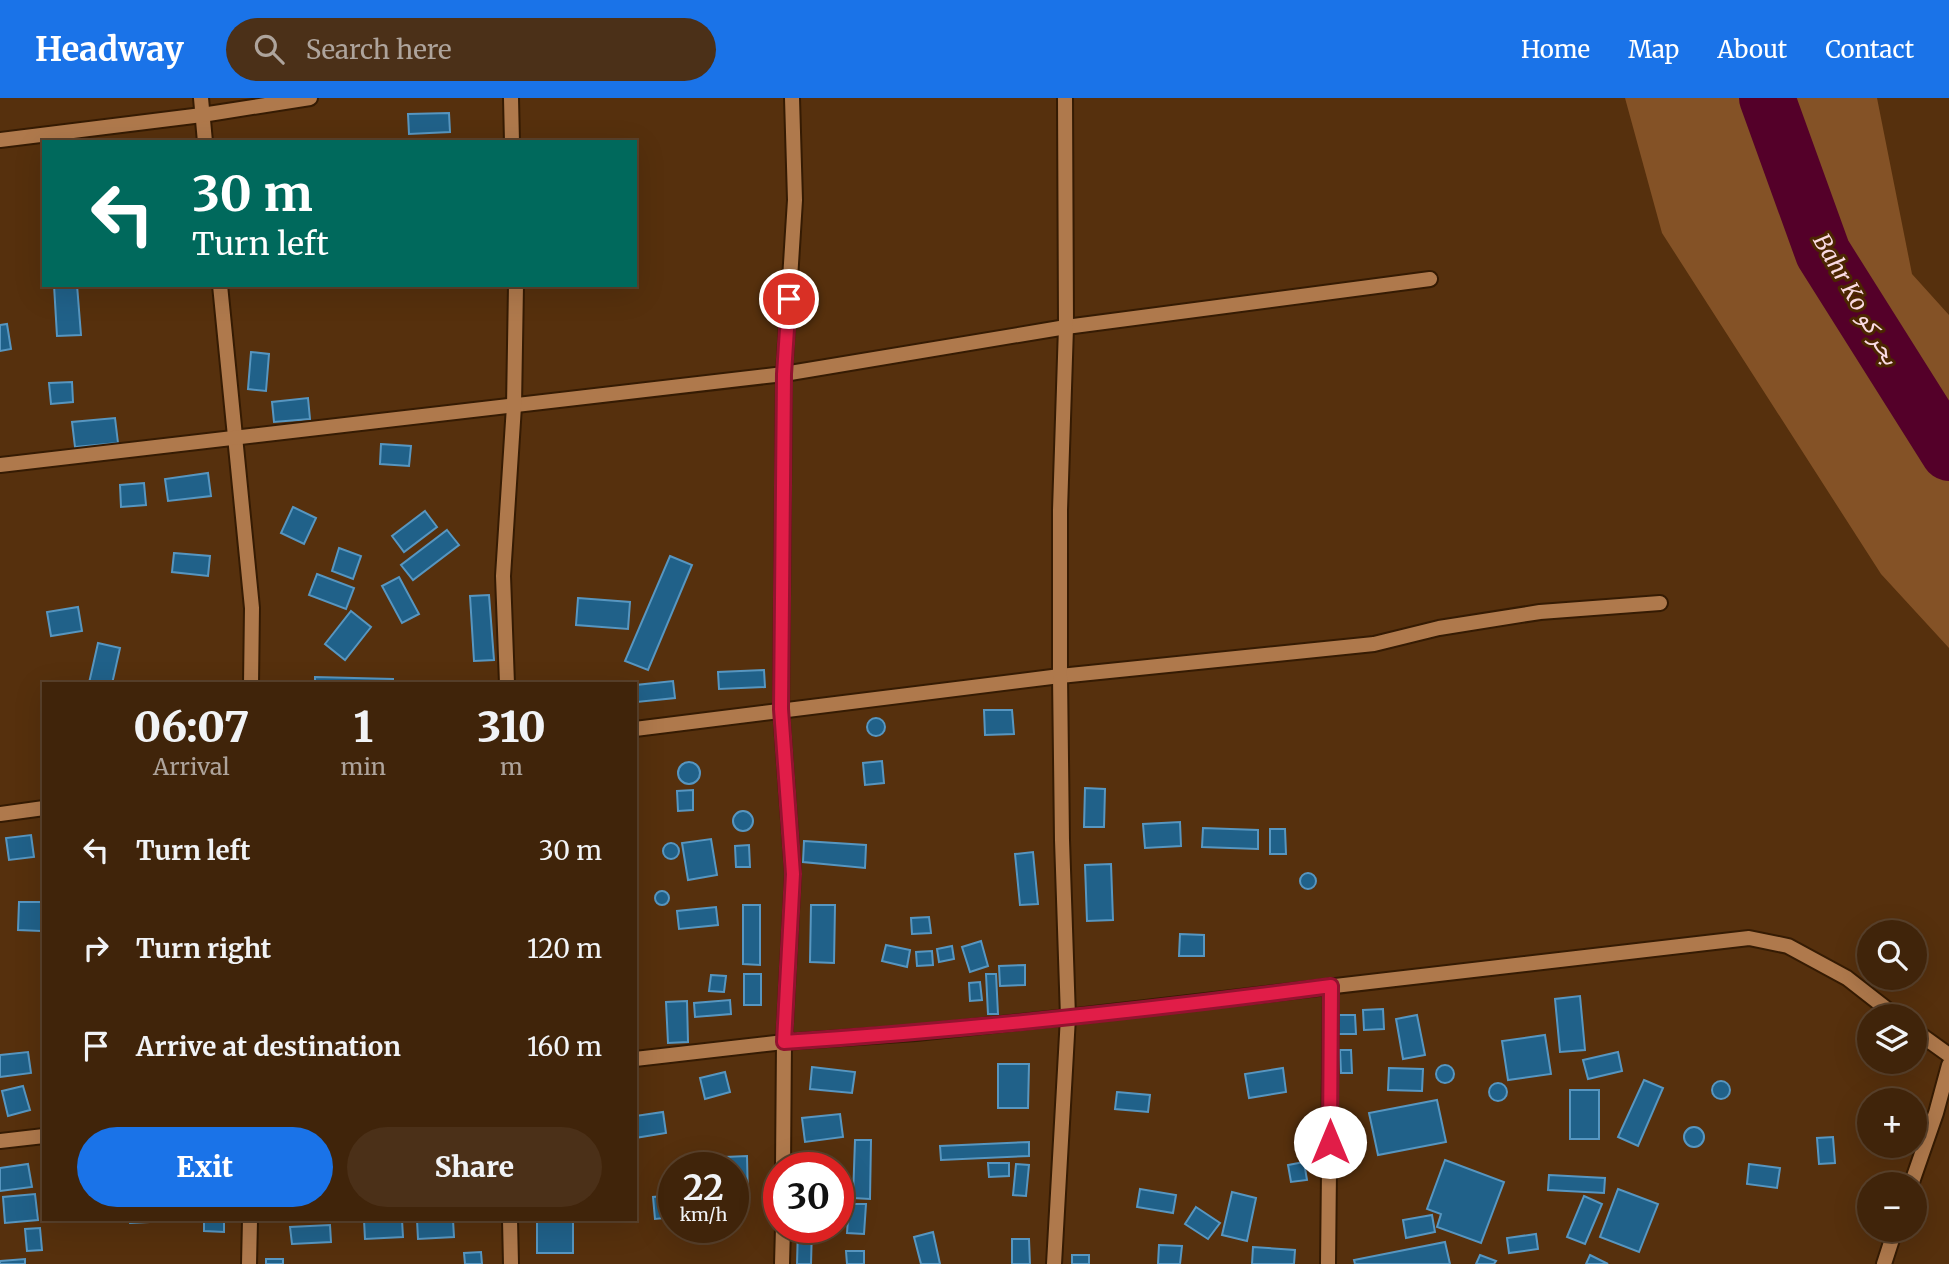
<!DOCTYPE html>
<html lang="en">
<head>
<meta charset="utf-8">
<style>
	body { margin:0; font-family:Merriweather,Vazirmatn,serif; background:#4b3018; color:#f1f3f6; height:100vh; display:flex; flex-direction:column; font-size:26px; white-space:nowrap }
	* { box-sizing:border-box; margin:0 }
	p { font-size:23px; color:#aea49c }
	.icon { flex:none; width:38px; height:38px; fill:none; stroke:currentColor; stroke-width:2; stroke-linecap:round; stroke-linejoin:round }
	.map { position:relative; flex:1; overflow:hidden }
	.drawer { position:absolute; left:42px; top:584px; width:595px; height:539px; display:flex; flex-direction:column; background:#40240a; border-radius:0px; box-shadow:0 7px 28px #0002,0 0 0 2px #59412b }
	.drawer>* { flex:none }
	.top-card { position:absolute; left:42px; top:42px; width:595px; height:147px; border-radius:0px; box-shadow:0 7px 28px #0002,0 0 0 2px #59412b; background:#00695c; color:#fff; overflow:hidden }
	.tools { position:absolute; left:1857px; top:822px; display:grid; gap:14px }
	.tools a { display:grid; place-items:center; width:70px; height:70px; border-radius:50%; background:#40240a; box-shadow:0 7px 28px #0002,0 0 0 2px #59412b; font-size:35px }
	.speed { position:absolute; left:658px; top:1054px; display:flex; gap:14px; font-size:35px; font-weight:700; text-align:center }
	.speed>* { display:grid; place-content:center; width:91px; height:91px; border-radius:50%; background:#40240a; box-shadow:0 7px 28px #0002,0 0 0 2px #59412b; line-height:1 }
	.speed small { font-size:18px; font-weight:400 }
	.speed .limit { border:10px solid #d22; background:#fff; color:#111 }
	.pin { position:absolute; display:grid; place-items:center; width:60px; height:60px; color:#fff; margin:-30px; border:4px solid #fff; border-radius:50%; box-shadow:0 2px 7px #0007 }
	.me { position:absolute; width:77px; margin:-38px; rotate:0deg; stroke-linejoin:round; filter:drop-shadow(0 0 5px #0008) }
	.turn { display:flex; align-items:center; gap:24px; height:147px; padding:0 35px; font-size:32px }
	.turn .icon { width:91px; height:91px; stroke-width:2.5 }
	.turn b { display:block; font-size:49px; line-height:60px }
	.eta { display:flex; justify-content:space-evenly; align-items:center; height:119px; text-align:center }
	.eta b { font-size:42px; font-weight:800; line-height:49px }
	.action { display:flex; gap:14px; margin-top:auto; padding:14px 35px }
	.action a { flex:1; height:80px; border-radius:42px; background:#1a73e8; color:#fff; font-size:28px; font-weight:800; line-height:80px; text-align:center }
	.action a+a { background:#4b3018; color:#f1f3f6 }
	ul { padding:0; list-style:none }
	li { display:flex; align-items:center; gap:21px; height:98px; padding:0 35px }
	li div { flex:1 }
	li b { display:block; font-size:26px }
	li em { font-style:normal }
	header { display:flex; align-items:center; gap:42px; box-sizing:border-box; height:98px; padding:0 35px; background:#1a73e8; color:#fff }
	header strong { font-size:33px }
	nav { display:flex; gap:38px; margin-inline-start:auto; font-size:24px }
	.search { width:490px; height:63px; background:#4b3018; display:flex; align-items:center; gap:18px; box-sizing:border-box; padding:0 24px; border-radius:38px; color:#aea49c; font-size:26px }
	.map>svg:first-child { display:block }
	.green { fill:#845226 }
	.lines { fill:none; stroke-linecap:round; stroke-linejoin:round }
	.river { stroke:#540029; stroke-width:56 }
	.building { fill:#206189; stroke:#5796c0; stroke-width:2 }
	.minor-casing { stroke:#351b03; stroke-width:18 }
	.minor { stroke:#af794c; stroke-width:14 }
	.route-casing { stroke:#92132f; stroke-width:18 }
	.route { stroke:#e11d48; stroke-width:12 }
	.labels { text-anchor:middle; stroke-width:6; stroke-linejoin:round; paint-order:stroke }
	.water-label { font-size:23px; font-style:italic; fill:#fadbe3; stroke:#4b2601 }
</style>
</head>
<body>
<header>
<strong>Headway</strong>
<div class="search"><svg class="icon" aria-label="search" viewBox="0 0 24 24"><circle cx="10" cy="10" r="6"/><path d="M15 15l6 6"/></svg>Search here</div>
<nav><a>Home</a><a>Map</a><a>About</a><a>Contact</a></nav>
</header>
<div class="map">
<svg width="1949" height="1166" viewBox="0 0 1949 1166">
	<rect width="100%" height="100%" fill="#56300d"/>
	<polygon class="green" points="1625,0 1877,0 1912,176 1949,217 1949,550 1881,476 1662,135"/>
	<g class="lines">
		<polyline class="river" points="1767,0 1823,155 1949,355"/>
	</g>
	<g class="building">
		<polygon points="449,15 450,34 409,36 408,16"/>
		<polygon points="54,187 77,187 81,237 57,238"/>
		<polygon points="7,226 11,251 0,253 0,227"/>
		<polygon points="251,254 269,256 266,293 248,291"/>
		<polygon points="72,284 73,304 51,306 49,285"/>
		<polygon points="308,300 310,321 274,324 272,304"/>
		<polygon points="115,320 118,345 75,349 72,324"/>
		<polygon points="381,346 411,348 409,368 380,366"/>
		<polygon points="208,375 211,398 168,403 165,381"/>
		<polygon points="144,385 146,407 121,409 120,387"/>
		<polygon points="293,409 316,420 304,446 281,435"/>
		<polygon points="425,413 437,429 404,454 392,438"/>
		<polygon points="447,432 459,447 413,482 401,467"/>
		<polygon points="339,450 361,458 353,481 332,473"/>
		<polygon points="174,455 210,458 208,478 172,474"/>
		<polygon points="670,458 692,467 648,572 625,563"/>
		<polygon points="317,476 354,490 346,511 309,497"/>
		<polygon points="399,479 419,516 402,525 382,488"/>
		<polygon points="489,497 494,562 474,563 470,498"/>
		<polygon points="578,500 630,504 628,531 576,527"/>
		<polygon points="78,509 82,533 51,538 47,514"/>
		<polygon points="351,513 371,529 345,562 325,546"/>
		<polygon points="98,545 120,550 112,586 89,585"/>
		<polygon points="764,572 765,589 719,591 718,574"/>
		<polygon points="315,579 393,581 393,586 315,586"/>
		<polygon points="673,583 675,600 637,604 636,587"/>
		<polygon points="984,612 1012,612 1014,636 985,637"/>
		<circle cx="876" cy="629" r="9"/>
		<polygon points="882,663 884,685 865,687 863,665"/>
		<circle cx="689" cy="675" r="11"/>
		<polygon points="1085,690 1105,691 1104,729 1084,729"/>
		<polygon points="693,692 693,712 678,713 677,693"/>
		<circle cx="743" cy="723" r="10"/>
		<polygon points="1180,724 1181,748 1145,750 1143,726"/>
		<polygon points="1203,730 1258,732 1258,751 1202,749"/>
		<polygon points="1270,731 1285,731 1286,756 1270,756"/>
		<polygon points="31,737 34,759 9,762 6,740"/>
		<polygon points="711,741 717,777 688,782 682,745"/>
		<polygon points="804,743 866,747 865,770 803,764"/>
		<circle cx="671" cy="753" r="8"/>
		<polygon points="749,747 750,769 736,769 735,748"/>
		<polygon points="1033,754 1038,806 1020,807 1015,756"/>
		<polygon points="1111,766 1113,822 1087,823 1085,767"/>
		<circle cx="1308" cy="783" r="8"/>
		<circle cx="662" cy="800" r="7"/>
		<polygon points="19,804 42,804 41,833 18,832"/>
		<polygon points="743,807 760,807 760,867 743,866"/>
		<polygon points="811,807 835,807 834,865 810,864"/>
		<polygon points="716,809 718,827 679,831 677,813"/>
		<polygon points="929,819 931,835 912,836 911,820"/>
		<polygon points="1180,836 1204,837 1204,858 1179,858"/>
		<polygon points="981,843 988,868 970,874 962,849"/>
		<polygon points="886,847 910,852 907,869 882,863"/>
		<polygon points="952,848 954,861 939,864 937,851"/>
		<polygon points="932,853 933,867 917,868 916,854"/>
		<polygon points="1025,867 1025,887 1000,888 999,868"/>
		<rect x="744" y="876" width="17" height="31"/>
		<polygon points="986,876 996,876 998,916 988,916"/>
		<polygon points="711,877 726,878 724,894 709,893"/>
		<polygon points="980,884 982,902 970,903 969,885"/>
		<polygon points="1580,898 1585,952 1560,954 1555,901"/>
		<polygon points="730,902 731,916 695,919 694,905"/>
		<polygon points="687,903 688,944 668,945 666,904"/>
		<polygon points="1383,911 1384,931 1364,932 1363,912"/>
		<polygon points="1337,917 1355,917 1356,936 1337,936"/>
		<polygon points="1417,917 1425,957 1403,961 1396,921"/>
		<polygon points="1545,937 1551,976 1508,982 1502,943"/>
		<polygon points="1340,952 1351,952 1352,975 1341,975"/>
		<polygon points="28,954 31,975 0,979 0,957"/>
		<polygon points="1618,954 1622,973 1588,981 1583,962"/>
		<polygon points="998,966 1029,966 1028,1010 998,1010"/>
		<circle cx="1445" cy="976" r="9"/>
		<polygon points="812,969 855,974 852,995 810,991"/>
		<polygon points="1283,970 1286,994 1249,1000 1245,976"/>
		<polygon points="1389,970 1423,971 1422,993 1388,992"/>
		<polygon points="725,974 730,994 705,1001 700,980"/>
		<polygon points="1644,982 1663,990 1638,1048 1618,1039"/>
		<circle cx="1721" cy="992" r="9"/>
		<circle cx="1498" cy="994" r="9"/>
		<polygon points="23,988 30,1012 8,1018 2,993"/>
		<rect x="1570" y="992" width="29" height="49"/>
		<polygon points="1117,994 1150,997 1148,1014 1115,1011"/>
		<polygon points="1437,1002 1446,1044 1378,1057 1369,1015"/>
		<polygon points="663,1014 666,1035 635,1040 635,1018"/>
		<polygon points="840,1016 843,1039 805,1044 802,1020"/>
		<circle cx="1694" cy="1039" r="10"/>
		<polygon points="1833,1039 1835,1065 1819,1066 1817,1040"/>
		<polygon points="855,1042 871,1042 870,1101 853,1100"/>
		<polygon points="1029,1044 1029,1058 941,1062 940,1048"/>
		<polygon points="747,1058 748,1102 733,1102 733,1069 726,1069 725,1059"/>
		<polygon points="1445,1062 1504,1084 1481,1145 1437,1129 1441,1116 1427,1111"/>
		<polygon points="1304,1064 1307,1082 1291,1084 1288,1067"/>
		<polygon points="988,1065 1009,1065 1009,1078 989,1079"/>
		<polygon points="28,1066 32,1089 0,1093 0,1070"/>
		<polygon points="1016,1066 1029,1067 1026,1098 1013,1097"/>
		<polygon points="1749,1066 1780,1070 1777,1090 1747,1086"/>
		<polygon points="1549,1077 1605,1080 1604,1095 1548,1092"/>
		<polygon points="1140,1091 1176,1097 1173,1115 1137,1109"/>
		<polygon points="1618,1091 1658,1106 1639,1154 1600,1139"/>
		<polygon points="1232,1094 1256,1100 1247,1143 1222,1137"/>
		<polygon points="35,1096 38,1122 5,1125 3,1099"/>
		<polygon points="674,1097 674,1119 655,1121 653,1099"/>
		<polygon points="838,1097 846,1098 840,1130 833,1129 838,1129"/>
		<polygon points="1584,1098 1602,1106 1585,1146 1567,1139"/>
		<polygon points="849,1106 866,1106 864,1136 847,1135"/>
		<polygon points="1196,1109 1220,1125 1208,1141 1185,1126"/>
		<polygon points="1432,1117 1435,1134 1406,1140 1403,1122"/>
		<polygon points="129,1122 149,1122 149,1124 130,1125"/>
		<polygon points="204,1122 224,1122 224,1134 204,1133"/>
		<polygon points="364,1122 402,1122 403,1139 365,1141"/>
		<polygon points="417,1122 453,1122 454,1139 418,1141"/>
		<rect x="537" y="1122" width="36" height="33"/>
		<polygon points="330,1127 331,1144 292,1146 290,1129"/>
		<polygon points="798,1129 812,1129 811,1166 797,1166"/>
		<polygon points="40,1130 42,1152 27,1153 25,1131"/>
		<polygon points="933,1134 940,1166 921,1166 914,1139"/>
		<polygon points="1536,1136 1538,1151 1509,1155 1507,1140"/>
		<polygon points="1012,1141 1029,1141 1030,1166 1012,1166"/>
		<polygon points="1445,1144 1450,1166 1355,1166 1354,1162"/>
		<polygon points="1159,1147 1182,1148 1180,1166 1158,1166"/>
		<polygon points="1253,1149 1295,1152 1294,1166 1252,1166"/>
		<polygon points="846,1153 864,1153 864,1166 847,1166"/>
		<polygon points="481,1154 482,1166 465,1166 464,1155"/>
		<rect x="1072" y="1157" width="17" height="9"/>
		<polygon points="1480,1157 1496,1163 1494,1166 1476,1166"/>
		<polygon points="1590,1157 1608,1166 1586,1166"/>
		<polygon points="25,1161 25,1166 0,1166 0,1163"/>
		<rect x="266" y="1161" width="17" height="5"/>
	</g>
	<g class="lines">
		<defs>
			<g id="minor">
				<polyline points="201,0 205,44"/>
				<polyline points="511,0 512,44"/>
				<polyline points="0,42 202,17 310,0"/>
				<polyline points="220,187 252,510 251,586"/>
				<polyline points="0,367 784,276 1066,229 1430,181"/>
				<polyline points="507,586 503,478 514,308 516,187"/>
				<polyline points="635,631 1060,578 1374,546 1439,530 1540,514 1660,505"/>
				<polyline points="0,716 44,710"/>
				<polyline points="1914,932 1949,957"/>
				<polyline points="635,961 784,944 916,935 1068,919 1749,840 1788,848 1847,880 1897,919"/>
				<polyline points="0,1043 44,1038"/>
				<polyline points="783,1069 784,944 793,776 781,612 784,276 795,102 792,0"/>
				<polyline points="1911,1087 1936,1015 1949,967"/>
				<polyline points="510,1122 511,1166"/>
				<polyline points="249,1166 250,1122"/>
				<polyline points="782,1166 783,1129"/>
				<polyline points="1054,1166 1068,919 1062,742 1060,578 1060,412 1066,229 1065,0"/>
				<polyline points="1328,1166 1331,888"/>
				<polyline points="1884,1166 1895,1132"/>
			</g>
		</defs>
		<use href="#minor" class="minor-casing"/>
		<use href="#minor" class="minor"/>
	</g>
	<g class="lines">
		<defs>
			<path id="route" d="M789,201l-5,75 -3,335 12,165 -9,168c183,-12 365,-32 547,-56l-1,156"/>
		</defs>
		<use href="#route" class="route-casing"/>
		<use href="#route" class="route"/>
	</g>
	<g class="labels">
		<g class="water-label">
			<text transform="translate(1856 201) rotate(60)" y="8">Bahr Ko بحر كو</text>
		</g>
	</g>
</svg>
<div class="tools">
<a><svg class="icon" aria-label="search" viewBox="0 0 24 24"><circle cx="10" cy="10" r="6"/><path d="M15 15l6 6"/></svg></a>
<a><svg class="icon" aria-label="layers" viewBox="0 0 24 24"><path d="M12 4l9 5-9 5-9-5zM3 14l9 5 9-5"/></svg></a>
<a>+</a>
<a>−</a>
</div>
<div class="speed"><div>22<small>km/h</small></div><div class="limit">30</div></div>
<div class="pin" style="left:789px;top:201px;background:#d93025"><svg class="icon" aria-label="arrive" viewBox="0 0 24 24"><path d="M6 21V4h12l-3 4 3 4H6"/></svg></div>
<svg class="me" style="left:1330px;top:1044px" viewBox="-20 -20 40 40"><circle r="19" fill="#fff"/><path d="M0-13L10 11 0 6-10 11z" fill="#e11d48"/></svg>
<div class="top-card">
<div class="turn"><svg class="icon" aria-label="left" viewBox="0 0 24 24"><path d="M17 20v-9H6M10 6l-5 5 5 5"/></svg><div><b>30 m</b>Turn left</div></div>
</div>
<section class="drawer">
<div class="eta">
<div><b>06:07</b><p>Arrival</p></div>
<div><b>1</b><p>min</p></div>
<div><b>310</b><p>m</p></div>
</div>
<ul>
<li><svg class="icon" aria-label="left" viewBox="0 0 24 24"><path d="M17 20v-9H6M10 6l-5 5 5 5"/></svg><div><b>Turn left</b></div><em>30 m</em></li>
<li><svg class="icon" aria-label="right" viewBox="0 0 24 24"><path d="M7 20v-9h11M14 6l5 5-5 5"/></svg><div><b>Turn right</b></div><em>120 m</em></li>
<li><svg class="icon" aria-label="arrive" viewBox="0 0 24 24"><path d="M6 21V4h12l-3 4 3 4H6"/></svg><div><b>Arrive at destination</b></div><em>160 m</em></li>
</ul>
<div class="action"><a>Exit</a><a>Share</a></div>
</section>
</div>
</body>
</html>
